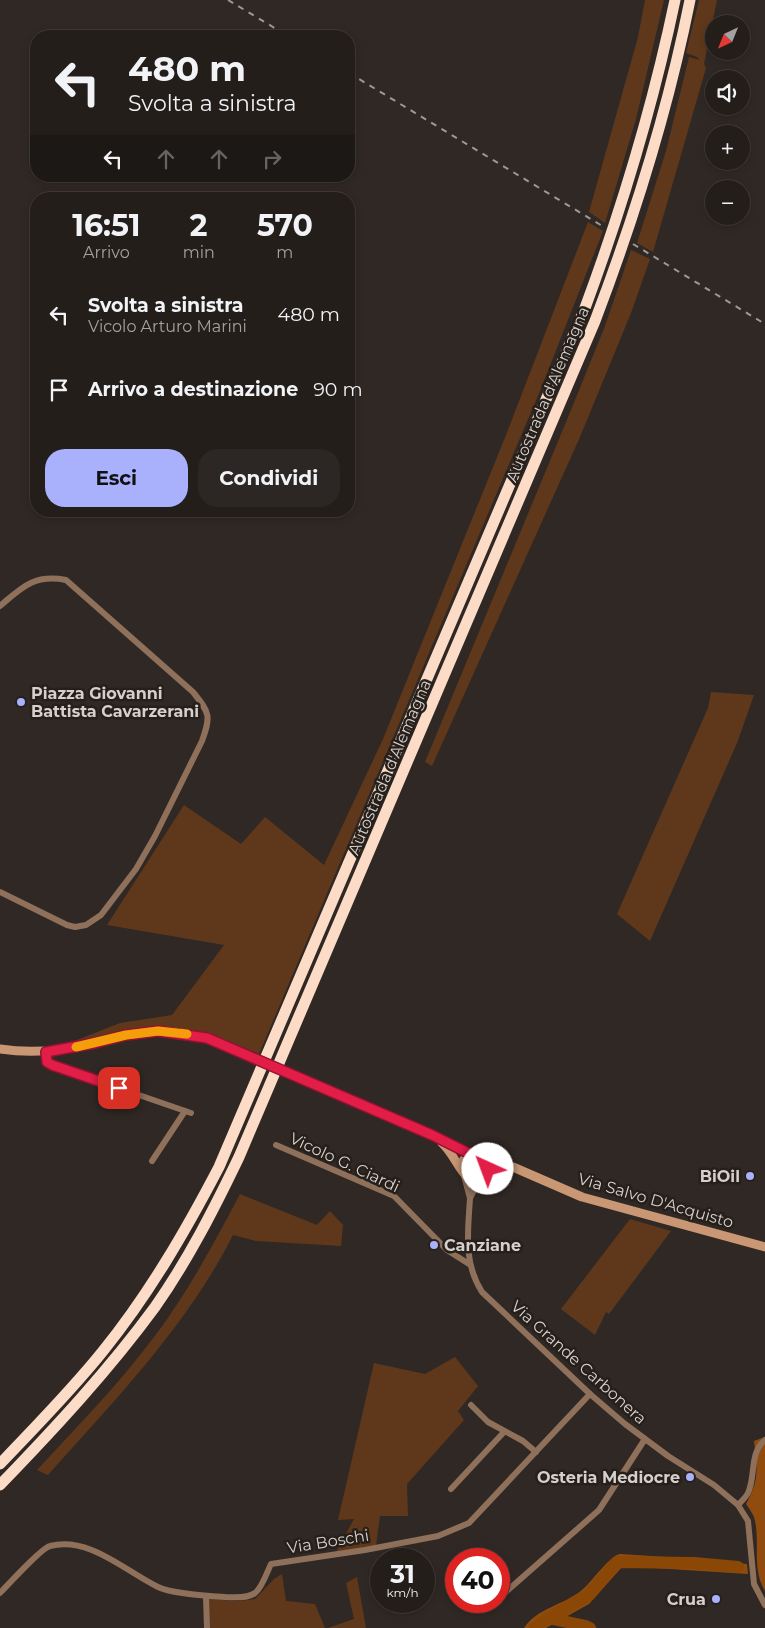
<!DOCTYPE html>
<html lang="it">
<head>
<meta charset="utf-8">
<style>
	body { margin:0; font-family:Montserrat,sans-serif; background:#2c2724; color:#f1f3f6; height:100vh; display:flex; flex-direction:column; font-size:19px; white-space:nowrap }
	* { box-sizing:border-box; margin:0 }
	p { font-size:16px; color:#a3a2a3 }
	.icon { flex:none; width:28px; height:28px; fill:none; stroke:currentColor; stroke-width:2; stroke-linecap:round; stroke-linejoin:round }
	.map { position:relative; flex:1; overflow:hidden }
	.details { position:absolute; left:30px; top:192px; width:325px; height:325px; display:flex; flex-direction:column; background:#241e1b; border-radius:20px; box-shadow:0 2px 8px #0003,0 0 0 1px #413c3a }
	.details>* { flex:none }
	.hud { position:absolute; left:30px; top:30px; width:325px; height:152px; border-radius:20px; box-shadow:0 2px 8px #0003,0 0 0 1px #413c3a; background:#241e1b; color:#f1f3f6; overflow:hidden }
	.needle { width:32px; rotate:223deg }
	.fabs { position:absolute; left:705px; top:15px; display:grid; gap:10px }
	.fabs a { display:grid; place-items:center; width:45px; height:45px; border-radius:50%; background:#241e1b; box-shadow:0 2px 8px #0003,0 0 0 1px #413c3a; font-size:25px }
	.speed { position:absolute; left:370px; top:1548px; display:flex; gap:10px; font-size:25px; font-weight:700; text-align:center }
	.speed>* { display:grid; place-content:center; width:65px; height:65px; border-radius:50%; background:#241e1b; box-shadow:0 2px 8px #0003,0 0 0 1px #413c3a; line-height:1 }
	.speed small { font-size:12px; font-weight:400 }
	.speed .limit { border:8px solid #d22; background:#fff; color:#111 }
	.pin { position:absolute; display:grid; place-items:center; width:42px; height:42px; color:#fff; margin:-21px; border-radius:10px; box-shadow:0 2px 8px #0006 }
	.me { position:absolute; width:55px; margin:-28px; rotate:317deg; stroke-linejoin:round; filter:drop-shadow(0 0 4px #0008) }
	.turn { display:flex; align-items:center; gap:18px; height:105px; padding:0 15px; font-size:22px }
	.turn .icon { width:65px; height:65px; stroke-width:2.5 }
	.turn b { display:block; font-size:35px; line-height:42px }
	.lanes { display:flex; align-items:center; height:48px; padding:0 15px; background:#0003; justify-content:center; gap:25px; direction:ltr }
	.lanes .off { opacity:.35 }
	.eta { display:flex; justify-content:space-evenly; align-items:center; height:85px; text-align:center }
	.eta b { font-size:30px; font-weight:700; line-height:35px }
	.button { display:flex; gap:10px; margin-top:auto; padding:10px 15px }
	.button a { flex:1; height:58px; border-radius:20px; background:#a9b0fc; color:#111; font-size:20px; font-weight:700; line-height:58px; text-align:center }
	.button a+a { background:#2c2724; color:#f1f3f6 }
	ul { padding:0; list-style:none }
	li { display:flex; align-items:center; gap:15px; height:75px; padding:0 15px }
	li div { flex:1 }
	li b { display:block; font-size:19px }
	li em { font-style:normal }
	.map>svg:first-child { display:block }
	.green { fill:#5f381b }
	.forest { fill:#8f4c0e }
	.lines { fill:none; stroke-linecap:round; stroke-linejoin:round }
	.river { stroke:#8b4706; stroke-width:12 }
	.street { stroke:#8f705a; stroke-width:6 }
	.secondary { stroke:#c99774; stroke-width:9 }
	.highway { stroke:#fcdcc7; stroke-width:11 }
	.rail { stroke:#9f9996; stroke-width:2; stroke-dasharray:6 6; stroke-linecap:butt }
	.secondary-bridge { stroke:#c99774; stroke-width:9 }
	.route-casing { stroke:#92132f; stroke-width:12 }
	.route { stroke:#e11d48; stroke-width:9 }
	.slow { stroke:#f59e0b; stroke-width:9 }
	.poi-dot { fill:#a9b0fc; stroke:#261f1a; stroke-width:2 }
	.labels { text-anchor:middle; stroke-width:5; stroke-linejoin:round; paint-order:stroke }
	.street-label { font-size:16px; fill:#d5d0cd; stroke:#261f1a }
	.poi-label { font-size:16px; font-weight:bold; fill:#d5d0cd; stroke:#261f1a; text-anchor:end }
</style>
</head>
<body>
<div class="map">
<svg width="765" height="1628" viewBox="0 0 765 1628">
	<rect width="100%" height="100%" fill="#302824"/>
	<g class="green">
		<polygon points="645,0 664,0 636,119 605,223 589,212 638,37"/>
		<polygon points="699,0 717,0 704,64 706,68 653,252 637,243 666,151 689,57 700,60 697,57 686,53"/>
		<path d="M588,222l15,9 -63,160 -281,663c-23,-10 -46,-20 -72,-24l-133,19 66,-26 52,-8 52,-70 -117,-20 77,-120 57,39 24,-27 59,48 59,-126 123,-304z"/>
		<polygon points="631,250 650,259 631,313 580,437 432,766 425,762 571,410 605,326"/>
		<polygon points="711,692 754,695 737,743 650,941 617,914 708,708"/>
		<path d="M240,1194l77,31 13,-14 13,14 -2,21 -85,-5 -23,-6c-46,91 -118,165 -185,240l-11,-5c39,-42 79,-83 114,-129 35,-45 62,-96 89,-147z"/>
		<polygon points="630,1219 671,1231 609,1314 606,1312 595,1335 561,1309"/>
		<polygon points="455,1357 478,1386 458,1411 464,1420 407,1484 408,1516 380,1516 376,1546 335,1554 354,1519 338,1520 374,1363 425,1374"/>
		<polygon points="282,1574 286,1601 315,1604 325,1628 208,1628 207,1599 239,1601 255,1599 274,1579"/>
		<polygon points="357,1577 366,1628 328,1628 354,1619 346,1583"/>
	</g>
	<g class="forest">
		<path d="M765,1437v154c-14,-22 -4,-50 -11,-74 -2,-4 -5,-9 -8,-13 14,-25 11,-36 8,-63z"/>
		<path d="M620,1554l78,5 49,5 1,10 -125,-8 -34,38 -43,24h-22c13,-20 40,-23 58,-38 10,-8 28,-35 38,-36z"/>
	</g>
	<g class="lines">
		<g class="river">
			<polyline points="548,1618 586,1626 590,1628"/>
			<polyline points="535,1628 548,1618 589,1595 617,1562 694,1563 738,1567"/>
		</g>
		<g class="street">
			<path d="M0,606c22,-19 34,-32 66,-26l127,112c17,21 18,24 9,49l-47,95 -19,33 -35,46 -15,10 -11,2 -8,-2 -67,-33"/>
			<polyline points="46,1052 47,1062 52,1065 191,1113"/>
			<polyline points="276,1145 394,1196 447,1250 469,1264"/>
			<polyline points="152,1161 185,1111"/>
			<polyline points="464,1176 470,1198 480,1179"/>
			<path d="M470,1198c-2,34 -7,64 12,94l108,102 35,30 43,32 46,29 24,20 10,16 6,63 11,21"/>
			<polyline points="471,1405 488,1422 523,1441 536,1452"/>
			<polyline points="451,1489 504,1432"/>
			<path d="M738,1505c4,-4 8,-8 10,-12 8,-17 1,-40 17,-53"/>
			<path d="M0,1593c9,-9 41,-45 50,-47 39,-10 75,25 108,41 15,7 49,9 67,10 9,0 22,2 30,-4 7,-5 12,-21 16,-29l94,-14 73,-14 31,-13 121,-129"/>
			<polyline points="206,1596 207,1628"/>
			<polyline points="499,1598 599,1510 645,1439"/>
		</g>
		<g class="secondary">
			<path d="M0,1049c32,5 63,2 95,-6 21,-5 41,-11 63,-12 32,0 56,10 84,22"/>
			<polyline points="297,1077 432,1135 470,1154"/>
			<path d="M442,1143c12,11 16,26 27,36 32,5 17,-38 -2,-23 -5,4 -6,8 -5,14"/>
			<polyline points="486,1158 513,1167 582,1197 765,1247"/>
		</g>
		<g class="highway">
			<path d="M0,1464c35,-37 71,-73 103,-113 46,-57 82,-119 116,-184l366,-859c37,-100 68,-203 90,-308"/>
			<path d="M0,1485c55,-57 108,-114 155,-178 33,-47 59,-98 84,-150l356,-836c40,-105 73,-211 95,-321"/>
		</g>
		<g class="rail">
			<polyline points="228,0 288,36"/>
			<polyline points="349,73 604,227"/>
			<polyline points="633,244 765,324"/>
		</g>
		<polyline class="secondary-bridge" points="242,1053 297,1077"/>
	</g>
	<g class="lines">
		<defs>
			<polyline id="route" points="119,1088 52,1065 47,1062 46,1052 95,1043 126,1035 158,1031 207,1038 432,1135 470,1154 477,1153 483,1156 488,1162 488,1169"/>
		</defs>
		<use href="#route" class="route-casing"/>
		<use href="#route" class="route"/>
		<polyline class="slow" points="76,1047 126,1035 158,1031 187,1034"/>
	</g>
	<g class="poi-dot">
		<circle cx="21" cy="702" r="5"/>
		<circle cx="750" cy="1176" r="5"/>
		<circle cx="434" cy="1245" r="5"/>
		<circle cx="690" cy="1477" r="5"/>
		<circle cx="716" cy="1599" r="5"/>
	</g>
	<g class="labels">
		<g class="street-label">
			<text transform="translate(547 394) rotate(-67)" y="6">Autostrada d'Alemagna</text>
			<text transform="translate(389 767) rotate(-67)" y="6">Autostrada d'Alemagna</text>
			<text transform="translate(345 1162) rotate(25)" y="6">Vicolo G. Ciardi</text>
			<text transform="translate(656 1200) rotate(16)" y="6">Via Salvo D'Acquisto</text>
			<text transform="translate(579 1362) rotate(42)" y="6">Via Grande Carbonera</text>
			<text transform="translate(328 1541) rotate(-9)" y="6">Via Boschi</text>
		</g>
		<g class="poi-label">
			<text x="31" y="699" text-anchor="start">Piazza Giovanni<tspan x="31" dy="18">Battista Cavarzerani</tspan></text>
			<text x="740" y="1182">BiOil</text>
			<text x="444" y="1251" text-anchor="start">Canziane</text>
			<text x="680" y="1483">Osteria Mediocre</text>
			<text x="706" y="1605">Crua</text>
		</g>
	</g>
</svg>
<div class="fabs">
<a><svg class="needle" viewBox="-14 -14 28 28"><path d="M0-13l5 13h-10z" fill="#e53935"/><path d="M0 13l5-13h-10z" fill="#a3a2a3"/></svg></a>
<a><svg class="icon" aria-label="sound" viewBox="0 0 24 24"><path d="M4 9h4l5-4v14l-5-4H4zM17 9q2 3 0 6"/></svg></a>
<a>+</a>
<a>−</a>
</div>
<div class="speed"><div>31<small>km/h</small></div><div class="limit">40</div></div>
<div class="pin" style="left:119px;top:1088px;background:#d93025"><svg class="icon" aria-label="arrive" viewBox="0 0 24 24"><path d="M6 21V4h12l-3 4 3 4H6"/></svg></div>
<svg class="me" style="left:488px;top:1169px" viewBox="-20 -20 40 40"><circle r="19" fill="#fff"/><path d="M0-13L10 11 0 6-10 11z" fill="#e11d48"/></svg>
<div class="hud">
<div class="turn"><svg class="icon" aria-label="left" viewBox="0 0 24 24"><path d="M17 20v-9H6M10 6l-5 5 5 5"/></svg><div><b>480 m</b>Svolta a sinistra</div></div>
<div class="lanes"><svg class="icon" aria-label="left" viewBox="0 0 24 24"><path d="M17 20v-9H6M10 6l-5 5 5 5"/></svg><svg class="icon off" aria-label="ahead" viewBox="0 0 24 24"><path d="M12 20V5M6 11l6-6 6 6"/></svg><svg class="icon off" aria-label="ahead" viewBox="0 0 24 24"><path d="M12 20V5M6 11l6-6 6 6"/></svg><svg class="icon off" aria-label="right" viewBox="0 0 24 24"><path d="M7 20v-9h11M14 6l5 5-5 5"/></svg></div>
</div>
<section class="details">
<div class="eta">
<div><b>16:51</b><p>Arrivo</p></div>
<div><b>2</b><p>min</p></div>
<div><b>570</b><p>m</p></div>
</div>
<ul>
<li><svg class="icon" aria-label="left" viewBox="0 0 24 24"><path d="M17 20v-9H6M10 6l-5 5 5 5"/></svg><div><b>Svolta a sinistra</b><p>Vicolo Arturo Marini</p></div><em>480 m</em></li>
<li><svg class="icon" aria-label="arrive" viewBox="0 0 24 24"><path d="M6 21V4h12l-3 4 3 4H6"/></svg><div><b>Arrivo a destinazione</b></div><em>90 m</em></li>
</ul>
<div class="button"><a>Esci</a><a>Condividi</a></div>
</section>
</div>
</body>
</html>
